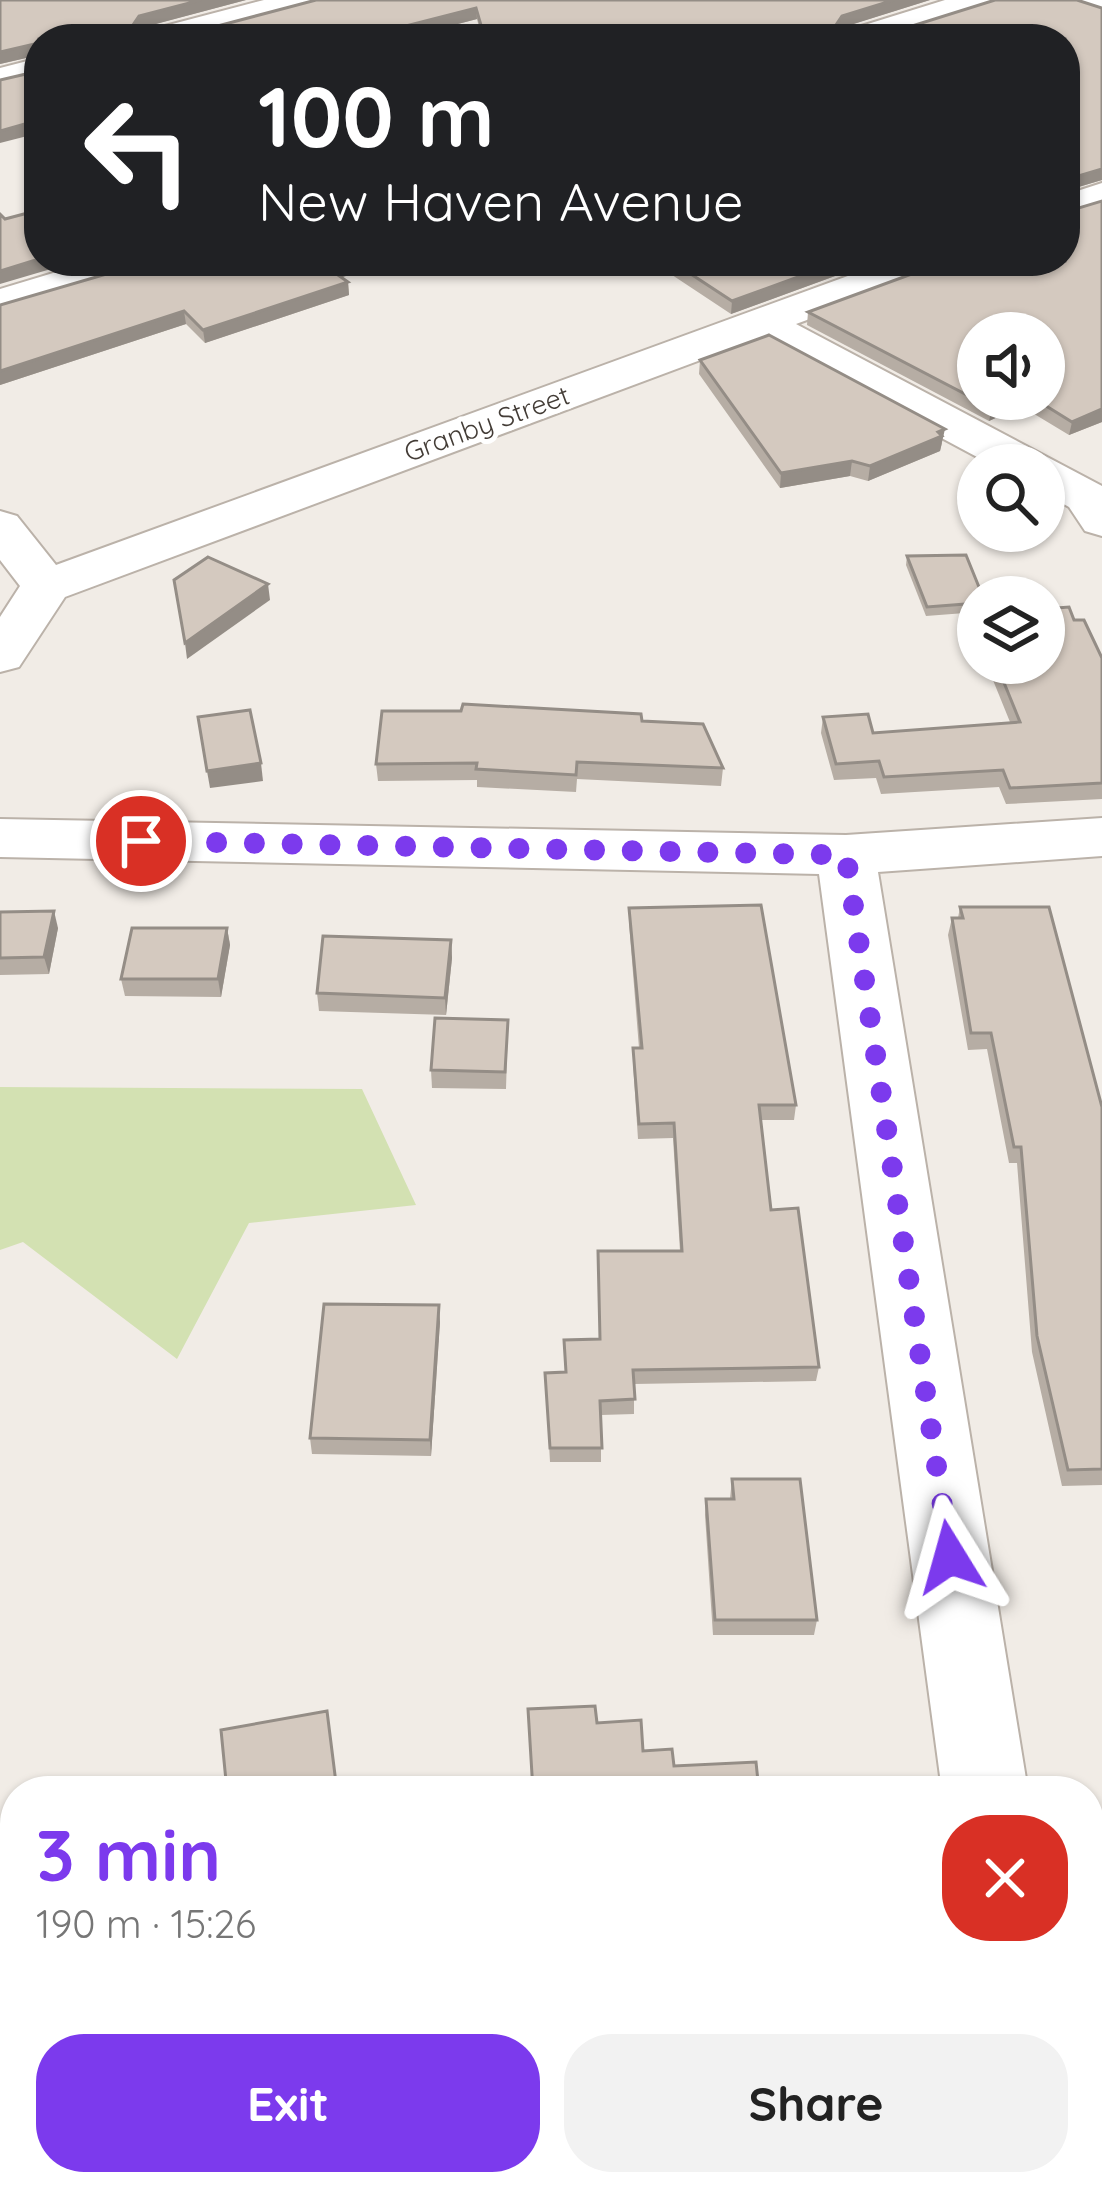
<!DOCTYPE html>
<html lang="en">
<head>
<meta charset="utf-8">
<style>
	body { margin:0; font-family:Quicksand,sans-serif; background:#f2f2f2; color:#222; height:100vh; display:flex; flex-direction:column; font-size:45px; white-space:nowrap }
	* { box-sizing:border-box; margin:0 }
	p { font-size:39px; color:#767676 }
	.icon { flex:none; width:66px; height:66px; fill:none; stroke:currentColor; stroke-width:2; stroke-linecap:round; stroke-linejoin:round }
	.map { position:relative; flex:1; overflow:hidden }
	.sheet { position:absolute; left:0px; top:1776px; width:1104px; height:420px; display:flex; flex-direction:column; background:#fff; border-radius:48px 48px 0 0; box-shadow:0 3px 9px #0004 }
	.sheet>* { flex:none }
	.top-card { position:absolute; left:24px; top:24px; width:1056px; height:252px; border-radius:48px; box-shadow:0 3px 9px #0004; background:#202124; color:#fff; overflow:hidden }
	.controls { position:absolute; left:957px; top:312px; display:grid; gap:24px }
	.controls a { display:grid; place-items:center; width:108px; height:108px; border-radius:50%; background:#fff; box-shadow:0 3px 9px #0004; font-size:60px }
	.pin { position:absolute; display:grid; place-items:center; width:102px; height:102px; color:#fff; margin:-51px; border:6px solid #fff; border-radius:50%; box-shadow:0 3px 12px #0007 }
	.me { position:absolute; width:132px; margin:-66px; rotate:352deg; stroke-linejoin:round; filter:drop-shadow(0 0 9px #0008) }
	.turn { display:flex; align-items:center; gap:42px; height:252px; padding:0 36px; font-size:54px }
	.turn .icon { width:156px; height:156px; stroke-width:2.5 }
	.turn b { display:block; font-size:84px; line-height:102px }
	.round { display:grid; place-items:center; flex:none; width:126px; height:126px; border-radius:48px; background:#f2f2f2 }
	.head { display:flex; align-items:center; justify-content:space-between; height:204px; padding:0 36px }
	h1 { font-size:72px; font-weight:800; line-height:90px; color:#7c3aed }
	.primary-button { display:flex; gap:24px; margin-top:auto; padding:24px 36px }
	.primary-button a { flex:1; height:138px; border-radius:48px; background:#7c3aed; color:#fff; font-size:48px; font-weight:800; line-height:138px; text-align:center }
	.primary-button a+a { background:#f2f2f2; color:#222 }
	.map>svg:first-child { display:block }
	.green { fill:#d3e1b2 }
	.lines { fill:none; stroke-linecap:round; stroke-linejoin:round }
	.minor-casing { stroke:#bbb2a9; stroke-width:4 }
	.major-casing { stroke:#d6a76e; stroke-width:4 }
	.minor { fill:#fff; fill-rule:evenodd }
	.major { fill:#f3cd9c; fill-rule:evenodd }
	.wall { fill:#b6ada4; fill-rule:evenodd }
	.shaded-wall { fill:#948d86 }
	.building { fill:#d4c9bf; stroke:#948d86; stroke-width:3 }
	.route { stroke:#7c3aed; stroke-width:21; stroke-dasharray:0 37.8 }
	.labels { text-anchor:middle; stroke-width:10; stroke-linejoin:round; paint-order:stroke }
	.far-street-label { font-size:27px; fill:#433c36; stroke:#fff }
</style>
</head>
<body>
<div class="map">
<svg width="1102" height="2196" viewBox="0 0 1102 2196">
	<rect width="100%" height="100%" fill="#f1ece6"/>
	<polygon class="green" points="0,1087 362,1089 416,1205 249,1223 177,1359 23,1242 0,1250"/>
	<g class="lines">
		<defs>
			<g id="minor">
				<polygon points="264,0 321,0 316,7 195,39 137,39 142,32"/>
				<polygon points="945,0 998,0 993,7 890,39 837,39 842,32"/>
				<polygon points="1067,0 1102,0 1102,17 1072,7"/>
				<polygon points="39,58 39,80 0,90 0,68"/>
				<polygon points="1102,183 1102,209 1065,221 1065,195"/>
				<polygon points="93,261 157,261 151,270 0,316 0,289"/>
				<polygon points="889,261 949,261 943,270 796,324 1102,486 1102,536 1085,531 1069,507 1044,493 1044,465 992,465 757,339 65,597 19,667 0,672 0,617 20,586 0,560 0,511 17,516 56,565"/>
				<polygon points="1102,818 1102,856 878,872 1028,1791 942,1791 819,874 0,857 0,819 846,835"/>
			</g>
			<g id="major">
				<polygon points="1102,1936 1102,2028 1089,2031 1089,1939"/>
				<polygon points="419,2181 551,2181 545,2196 413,2196"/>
			</g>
		</defs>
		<use href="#minor" class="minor-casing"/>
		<use href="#major" class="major-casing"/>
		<use href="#minor" class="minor"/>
		<use href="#major" class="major"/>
	</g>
	<g class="wall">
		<polygon points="0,0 246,0 140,28 195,32 316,0 930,0 840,28 893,32 1102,8 1102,180 1065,191 1065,39 482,39 477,19 400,39 39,39 39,55 0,64"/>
		<path d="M1102,201v221l-33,13 -48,-29 -32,15 -182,-96 1,-13 257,-51zM1044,333v66h-66z"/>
		<polygon points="613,261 876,261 731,314 657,265 636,274"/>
		<polygon points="341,277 348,282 349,295 205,343 186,324 0,385 0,305"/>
		<polygon points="700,360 942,443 940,451 868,481 850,476 780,488 699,374"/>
		<polygon points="907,556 978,597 978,612 926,616 906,565"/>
		<polygon points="976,613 978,613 978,642 973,629"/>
		<polygon points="1074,620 1102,658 1102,799 1006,804 999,787 881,794 876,778 834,780 821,733 823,717 873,733 1010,722 986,663 1044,663"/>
		<polygon points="642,721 723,768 721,786 577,779 576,792 477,787 477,780 378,781 376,764"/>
		<polygon points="960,907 1102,1107 1102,1485 1062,1486 1032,1352 1017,1163 1009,1163 987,1049 968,1050 948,935 952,918 958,918"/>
		<polygon points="629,908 796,1105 794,1120 761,1120 771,1210 819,1367 816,1381 634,1384 634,1414 601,1415 601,1462 550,1462 545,1373 565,1372 564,1340 599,1339 680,1251 673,1138 638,1139 633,1063 633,1048 639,1048 629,923"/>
		<polygon points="0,912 58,928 49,974 0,975"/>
		<polygon points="227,928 230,945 221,997 125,996 121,979"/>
		<polygon points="451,940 452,958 446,1015 319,1011 317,993"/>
		<polygon points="508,1020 506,1089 432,1088 431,1070"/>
		<polygon points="440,1322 431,1456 312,1454 310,1438"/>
		<polygon points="732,1479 817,1620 814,1635 713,1635 705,1515 706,1499 730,1499"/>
	</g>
	<g class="shaded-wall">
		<polygon points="201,0 246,0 141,28 131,28 139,16"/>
		<polygon points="894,0 930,0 841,28 834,28 842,16"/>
		<polygon points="476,8 477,19 400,39 355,39"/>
		<polygon points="39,43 39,55 0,64 0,52"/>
		<polygon points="39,120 39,133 0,143 0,131"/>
		<polygon points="1102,169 1102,180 1065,191 1065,180"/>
		<polygon points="39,259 39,261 78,261 0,284 0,271"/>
		<polygon points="352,261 394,261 330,281 328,268"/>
		<polygon points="636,261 658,261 657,265 636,274"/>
		<polygon points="842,261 876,261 731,314 732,301"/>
		<polygon points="348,282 349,295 205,343 203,330"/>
		<polygon points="184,311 186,324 0,385 0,371"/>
		<polygon points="1010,399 1023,399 1021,406 989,421 992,408"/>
		<polygon points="1102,409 1102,422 1069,435 1072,422"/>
		<polygon points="945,429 940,451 868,481 870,466"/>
		<polygon points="852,461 850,476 780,488 781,473"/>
		<polygon points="268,584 270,600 187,659 185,643"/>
		<polygon points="261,763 263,781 210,788 207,771"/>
		<polygon points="54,911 58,928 49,974 44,957"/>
		<polygon points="227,928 230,945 221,997 218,979"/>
		<polygon points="451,940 452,958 446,1015 445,998"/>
		<polygon points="439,1305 440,1322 431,1456 430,1440"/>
		<polygon points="15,2114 15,2127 0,2132 0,2119"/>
	</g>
	<g class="building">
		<polygon points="0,0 201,0 139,16 131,28 195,32 316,0 894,0 842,16 834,28 893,32 995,0 1077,0 1102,8 1102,169 1065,180 1065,39 485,39 476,8 355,39 39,39 39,43 0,52"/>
		<polygon points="39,71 39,120 0,131 0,80"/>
		<polygon points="1102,201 1102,409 1072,422 1035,399 1044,399 1044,333 978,333 978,399 1010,399 992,408 808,312 947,261 1065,261 1065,212"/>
		<polygon points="39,210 39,259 0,271 0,214 5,219"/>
		<polygon points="151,261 352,261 328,268 348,282 203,330 184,311 0,371 0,305"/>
		<polygon points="671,261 842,261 732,301"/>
		<polygon points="769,335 945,429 938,432 942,436 870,466 852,461 781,473 700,360"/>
		<polygon points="966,555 983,597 978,597 978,603 927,607 907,556"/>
		<polygon points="208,557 268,584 185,643 174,580"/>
		<polygon points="1069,607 1074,620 1084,620 1102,658 1102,783 1010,788 1003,770 884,777 879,761 836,764 823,717 868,714 873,733 1020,722 996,663 1044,663 1044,609"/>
		<polygon points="463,704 641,714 642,721 703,724 723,768 577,762 576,775 476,769 477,763 376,764 382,711 461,711"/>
		<polygon points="250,710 261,763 207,771 198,717"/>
		<polygon points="761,905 796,1105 759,1105 771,1210 798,1208 819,1367 633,1370 635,1399 600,1401 602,1448 550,1448 545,1373 566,1372 564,1340 600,1339 598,1251 682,1251 674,1123 639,1124 633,1048 642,1048 629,908"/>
		<polygon points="960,907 1049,907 1102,1107 1102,1469 1068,1470 1037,1336 1021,1147 1014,1147 991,1033 971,1033 952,918 963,918"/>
		<polygon points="54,911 44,957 0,958 0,912"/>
		<polygon points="132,928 227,928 218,979 121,979"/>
		<polygon points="323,936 451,940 445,998 317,993"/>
		<polygon points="435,1018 508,1020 505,1072 431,1070"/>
		<polygon points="324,1304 439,1305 430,1440 310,1438"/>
		<polygon points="732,1479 800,1479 817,1620 715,1620 706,1499 734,1499"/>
		<polygon points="595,1706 597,1723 641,1720 643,1751 672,1749 674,1766 756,1762 759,1791 533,1791 528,1709"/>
		<polygon points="327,1711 337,1791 227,1791 221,1730"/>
		<polygon points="15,2000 15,2114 0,2119 0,2005"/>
		<polygon points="1102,2147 1102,2196 987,2196 1023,2181 1089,2181 1089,2153"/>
	</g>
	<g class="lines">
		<polyline class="route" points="141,841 846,855 950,1557"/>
	</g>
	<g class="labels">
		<g class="far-street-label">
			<text transform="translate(487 424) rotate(-20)" y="9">Granby Street</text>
		</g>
	</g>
</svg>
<div class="controls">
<a><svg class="icon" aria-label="sound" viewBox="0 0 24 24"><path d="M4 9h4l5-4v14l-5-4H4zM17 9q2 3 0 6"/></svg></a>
<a><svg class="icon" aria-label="search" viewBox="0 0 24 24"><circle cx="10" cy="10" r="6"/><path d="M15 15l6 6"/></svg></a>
<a><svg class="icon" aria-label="layers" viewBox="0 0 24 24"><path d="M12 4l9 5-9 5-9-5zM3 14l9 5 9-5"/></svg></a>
</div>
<div class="pin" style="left:141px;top:841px;background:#d93025"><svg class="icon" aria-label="arrive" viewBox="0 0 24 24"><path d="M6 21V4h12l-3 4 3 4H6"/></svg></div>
<svg class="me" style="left:950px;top:1557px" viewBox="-20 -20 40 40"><path d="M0-17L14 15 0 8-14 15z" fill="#7c3aed" stroke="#fff" stroke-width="4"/></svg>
<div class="top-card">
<div class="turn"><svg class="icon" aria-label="left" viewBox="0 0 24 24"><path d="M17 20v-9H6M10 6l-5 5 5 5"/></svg><div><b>100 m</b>New Haven Avenue</div></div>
</div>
<section class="sheet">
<div class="head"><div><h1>3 min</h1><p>190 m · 15:26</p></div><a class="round" style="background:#d93025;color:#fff"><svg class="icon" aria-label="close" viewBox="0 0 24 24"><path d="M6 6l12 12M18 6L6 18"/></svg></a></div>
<div class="primary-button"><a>Exit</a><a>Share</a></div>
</section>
</div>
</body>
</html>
